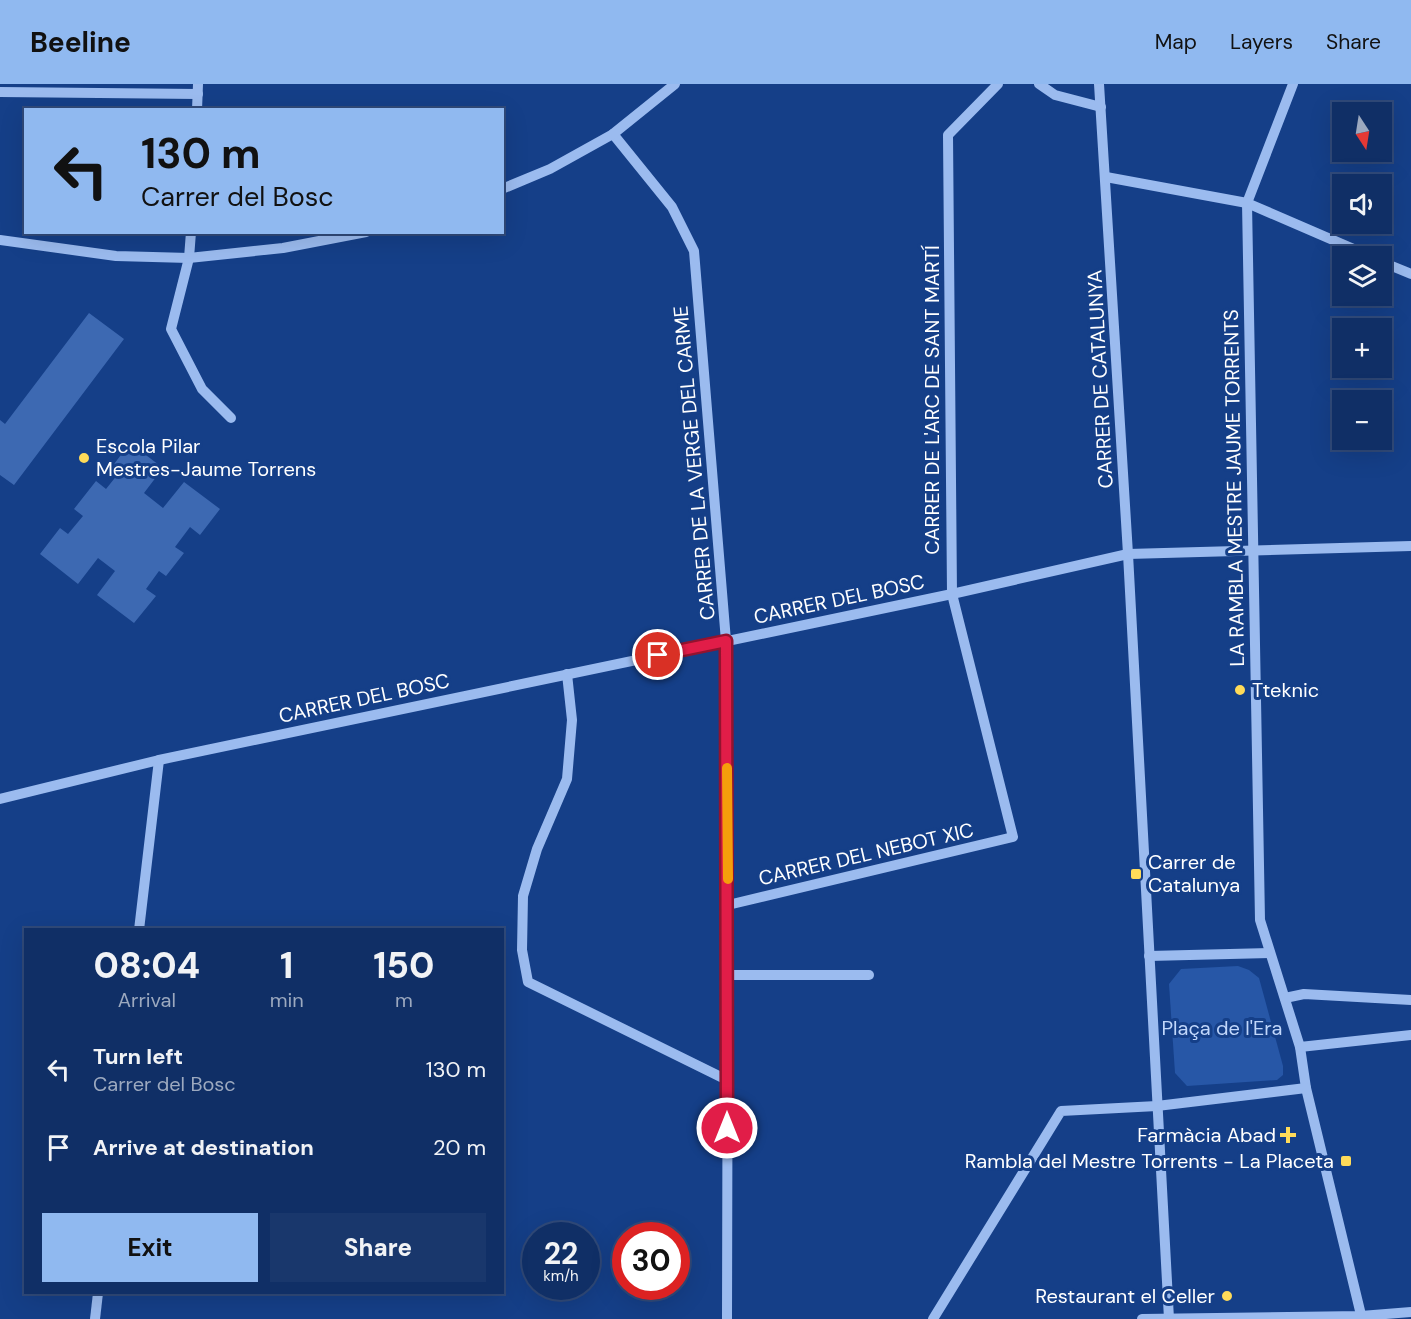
<!DOCTYPE html>
<html lang="en">
<head>
<meta charset="utf-8">
<style>
	body { margin:0; font-family:"DM Sans",sans-serif; background:#19376c; color:#f1f3f6; height:100vh; display:flex; flex-direction:column; font-size:22px; white-space:nowrap }
	* { box-sizing:border-box; margin:0 }
	p { font-size:20px; color:#9ca9bf }
	.icon { flex:none; width:33px; height:33px; fill:none; stroke:currentColor; stroke-width:2; stroke-linecap:round; stroke-linejoin:round }
	.map { position:relative; flex:1; overflow:hidden }
	.sheet { position:absolute; left:24px; top:844px; width:480px; height:366px; display:flex; flex-direction:column; background:#102f66; border-radius:0px; box-shadow:0 6px 24px #0002,0 0 0 2px #304a7a }
	.sheet>* { flex:none }
	.banner { position:absolute; left:24px; top:24px; width:480px; height:126px; border-radius:0px; box-shadow:0 6px 24px #0002,0 0 0 2px #304a7a; background:#90b9f0; color:#111; overflow:hidden }
	.needle { width:39px; rotate:168deg }
	.tools { position:absolute; left:1332px; top:18px; display:grid; gap:12px }
	.tools a { display:grid; place-items:center; width:60px; height:60px; border-radius:0px; background:#102f66; box-shadow:0 6px 24px #0002,0 0 0 2px #304a7a; font-size:30px }
	.speed { position:absolute; left:522px; top:1138px; display:flex; gap:12px; font-size:30px; font-weight:700; text-align:center }
	.speed>* { display:grid; place-content:center; width:78px; height:78px; border-radius:50%; background:#102f66; box-shadow:0 6px 24px #0002,0 0 0 2px #304a7a; line-height:1 }
	.speed small { font-size:15px; font-weight:400 }
	.speed .limit { border:9px solid #d22; background:#fff; color:#111 }
	.pin { position:absolute; display:grid; place-items:center; width:51px; height:51px; color:#fff; margin:-26px; border:3px solid #fff; border-radius:50%; box-shadow:0 2px 6px #0007 }
	.me { position:absolute; width:66px; margin:-33px; rotate:0deg; stroke-linejoin:round; filter:drop-shadow(0 0 4px #0008) }
	.turn { display:flex; align-items:center; gap:21px; height:126px; padding:0 18px; font-size:27px }
	.turn .icon { width:78px; height:78px; stroke-width:2.5 }
	.turn b { display:block; font-size:42px; line-height:51px }
	.eta { display:flex; justify-content:space-evenly; align-items:center; height:102px; text-align:center }
	.eta b { font-size:36px; font-weight:800; line-height:42px }
	.button { display:flex; gap:12px; margin-top:auto; padding:12px 18px }
	.button a { flex:1; height:69px; border-radius:0px; background:#90b9f0; color:#111; font-size:24px; font-weight:800; line-height:69px; text-align:center }
	.button a+a { background:#19376c; color:#f1f3f6 }
	ul { padding:0; list-style:none }
	li { display:flex; align-items:center; gap:18px; height:78px; padding:0 18px }
	li div { flex:1 }
	li b { display:block; font-size:22px }
	li em { font-style:normal }
	header { display:flex; align-items:center; gap:36px; box-sizing:border-box; height:84px; padding:0 30px; background:#90b9f0; color:#111 }
	header strong { font-size:28px }
	nav { display:flex; gap:33px; margin-inline-start:auto; font-size:21px }
	.map>svg:first-child { display:block }
	.green { fill:#2757a7 }
	.building { fill:#3d69b2 }
	.lines { fill:none; stroke-linecap:round; stroke-linejoin:round }
	.minor { stroke:#9bbbef; stroke-width:10 }
	.route-casing { stroke:#92132f; stroke-width:15 }
	.route { stroke:#e11d48; stroke-width:10 }
	.slow { stroke:#f59e0b; stroke-width:10 }
	.poi-dot { fill:#ffdb59; stroke:#153f88; stroke-width:2 }
	.labels { text-anchor:middle; stroke-width:6; stroke-linejoin:round; paint-order:stroke }
	.street-label { font-size:20px; fill:#fff; stroke:#153f88 }
	.poi-label { font-size:20px; fill:#fff; stroke:#153f88; text-anchor:start }
	.park-label { font-size:20px; fill:#c1d7fb; stroke:#153f88 }
</style>
</head>
<body>
<header>
<strong>Beeline</strong>
<nav><a>Map</a><a>Layers</a><a>Share</a></nav>
</header>
<div class="map">
<svg width="1411" height="1235" viewBox="0 0 1411 1235">
	<rect width="100%" height="100%" fill="#153f88"/>
	<polygon class="green" points="1238,882 1249,886 1259,894 1283,982 1283,991 1277,996 1187,1002 1175,989 1169,900 1181,885"/>
	<g class="building">
		<polygon points="89,229 124,255 14,401 0,391 0,336 5,340"/>
		<polygon points="130,359 163,384 144,409 163,424 184,398 220,425 200,451 190,443 175,463 184,469 166,492 159,487 146,505 156,512 134,539 97,511 115,487 98,474 78,500 40,470 60,444 68,450 83,432 74,425 96,397 106,405 118,390 111,384"/>
	</g>
	<g class="lines">
		<g class="minor">
			<polyline points="1039,0 1055,11 1101,23"/>
			<polyline points="1099,0 1128,470 1169,1235"/>
			<polyline points="1293,0 1247,119 1260,836 1300,963 1306,1004 1362,1235"/>
			<polyline points="0,8 198,10"/>
			<polyline points="197,26 198,0"/>
			<polyline points="613,50 672,123 694,167 726,557 728,821 727,1235"/>
			<polyline points="1106,93 1247,119 1370,172"/>
			<polyline points="502,105 550,85 613,50 675,0"/>
			<polyline points="191,148 189,174 171,245 202,305 231,334"/>
			<polyline points="0,156 116,172 189,174 283,164 366,148"/>
			<polyline points="1382,178 1411,190"/>
			<polyline points="567,590 572,636 567,695 537,765 523,812 522,866 528,898 727,996"/>
			<polyline points="0,715 159,676 952,510 1128,470 1411,462"/>
			<polyline points="728,821 1013,753 952,510 948,51 998,0"/>
			<polyline points="139,846 159,676"/>
			<polyline points="1149,872 1270,869"/>
			<polyline points="728,891 869,891"/>
			<polyline points="1285,914 1304,910 1411,916"/>
			<polyline points="1300,963 1411,951"/>
			<polyline points="95,1235 98,1209"/>
			<polyline points="933,1235 1061,1027 1157,1022 1306,1004"/>
			<polyline points="1142,1235 1361,1232 1411,1228"/>
		</g>
	</g>
	<g class="lines">
		<defs>
			<polyline id="route" points="658,571 726,557 727,1044"/>
		</defs>
		<use href="#route" class="route-casing"/>
		<use href="#route" class="route"/>
		<polyline class="slow" points="727,684 728,795"/>
	</g>
	<g class="poi-dot">
		<circle cx="84" cy="374" r="6"/>
		<circle cx="1240" cy="606" r="6"/>
		<rect x="1130" y="784" width="12" height="12" rx="3"/>
		<path d="M1285 1042h6v6h6v6h-6v6h-6v-6h-6v-6h6z"/>
		<rect x="1340" y="1071" width="12" height="12" rx="3"/>
		<circle cx="1227" cy="1212" r="6"/>
	</g>
	<g class="labels">
		<g class="street-label">
			<text transform="translate(1100 295) rotate(-93)" y="7">CARRER DE CATALUNYA</text>
			<text transform="translate(932 316) rotate(-90)" y="7">CARRER DE L'ARC DE SANT MARTÍ</text>
			<text transform="translate(694 379) rotate(-95)" y="7">CARRER DE LA VERGE DEL CARME</text>
			<text transform="translate(1234 404) rotate(-91)" y="7">LA RAMBLA MESTRE JAUME TORRENTS</text>
			<text transform="translate(839 515) rotate(-12)" y="7">CARRER DEL BOSC</text>
			<text transform="translate(364 614) rotate(-12)" y="7">CARRER DEL BOSC</text>
			<text transform="translate(866 770) rotate(-13)" y="7">CARRER DEL NEBOT XIC</text>
		</g>
		<g class="poi-label">
			<text x="96" y="369">Escola Pilar<tspan x="96" dy="23">Mestres-Jaume Torrens</tspan></text>
			<text x="1252" y="613">Tteknic</text>
			<text x="1148" y="785">Carrer de<tspan x="1148" dy="23">Catalunya</tspan></text>
			<text x="1276" y="1058" text-anchor="end">Farmàcia Abad</text>
			<text x="1334" y="1084" text-anchor="end">Rambla del Mestre Torrents - La Placeta</text>
			<text x="1215" y="1219" text-anchor="end">Restaurant el Celler</text>
		</g>
		<g class="park-label">
			<text x="1222" y="951">Plaça de l'Era</text>
		</g>
	</g>
</svg>
<div class="tools">
<a><svg class="needle" viewBox="-14 -14 28 28"><path d="M0-13l5 13h-10z" fill="#e53935"/><path d="M0 13l5-13h-10z" fill="#9ca9bf"/></svg></a>
<a><svg class="icon" aria-label="sound" viewBox="0 0 24 24"><path d="M4 9h4l5-4v14l-5-4H4zM17 9q2 3 0 6"/></svg></a>
<a><svg class="icon" aria-label="layers" viewBox="0 0 24 24"><path d="M12 4l9 5-9 5-9-5zM3 14l9 5 9-5"/></svg></a>
<a>+</a>
<a>−</a>
</div>
<div class="speed"><div>22<small>km/h</small></div><div class="limit">30</div></div>
<div class="pin" style="left:658px;top:571px;background:#d93025"><svg class="icon" aria-label="arrive" viewBox="0 0 24 24"><path d="M6 21V4h12l-3 4 3 4H6"/></svg></div>
<svg class="me" style="left:727px;top:1044px" viewBox="-20 -20 40 40"><circle r="17" fill="#e11d48" stroke="#fff" stroke-width="3"/><path d="M0-11L8 9 0 5-8 9z" fill="#fff"/></svg>
<div class="banner">
<div class="turn"><svg class="icon" aria-label="left" viewBox="0 0 24 24"><path d="M17 20v-9H6M10 6l-5 5 5 5"/></svg><div><b>130 m</b>Carrer del Bosc</div></div>
</div>
<section class="sheet">
<div class="eta">
<div><b>08:04</b><p>Arrival</p></div>
<div><b>1</b><p>min</p></div>
<div><b>150</b><p>m</p></div>
</div>
<ul>
<li><svg class="icon" aria-label="left" viewBox="0 0 24 24"><path d="M17 20v-9H6M10 6l-5 5 5 5"/></svg><div><b>Turn left</b><p>Carrer del Bosc</p></div><em>130 m</em></li>
<li><svg class="icon" aria-label="arrive" viewBox="0 0 24 24"><path d="M6 21V4h12l-3 4 3 4H6"/></svg><div><b>Arrive at destination</b></div><em>20 m</em></li>
</ul>
<div class="button"><a>Exit</a><a>Share</a></div>
</section>
</div>
</body>
</html>
